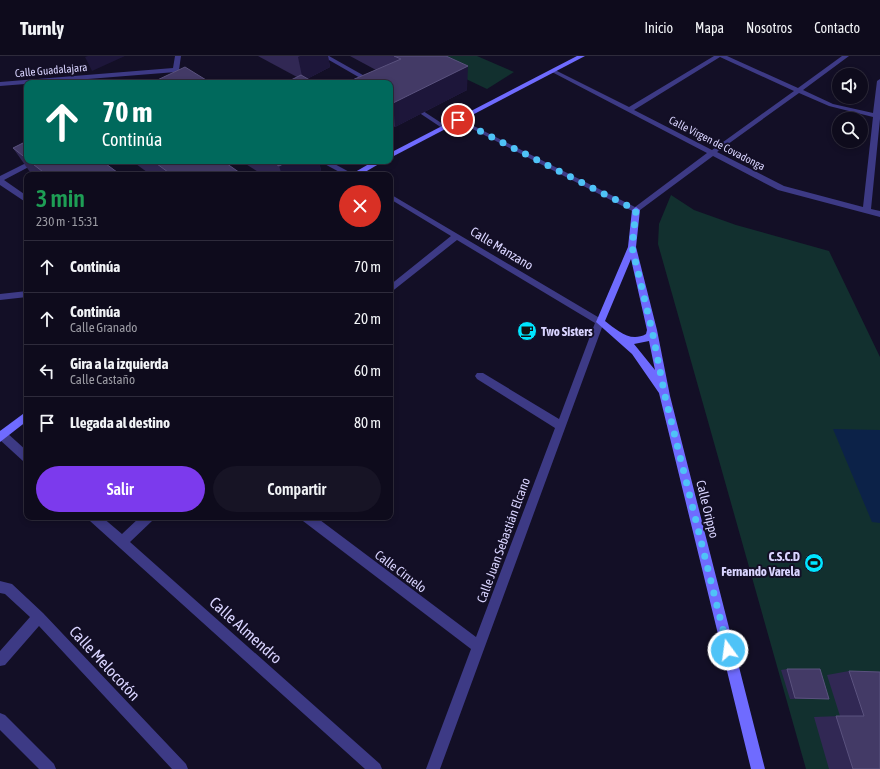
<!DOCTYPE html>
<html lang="es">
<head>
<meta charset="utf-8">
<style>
	body { margin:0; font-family:"Asap Condensed",sans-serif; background:#171425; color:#f1f3f6; height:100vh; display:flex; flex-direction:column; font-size:15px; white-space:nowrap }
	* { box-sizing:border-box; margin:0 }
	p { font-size:13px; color:#9b9ba3 }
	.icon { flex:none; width:22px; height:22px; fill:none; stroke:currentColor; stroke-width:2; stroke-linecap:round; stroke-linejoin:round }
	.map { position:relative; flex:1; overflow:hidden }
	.sheet { position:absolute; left:24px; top:116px; width:369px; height:348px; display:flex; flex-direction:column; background:#0e0b1c; border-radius:8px; box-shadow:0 2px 6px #0003,0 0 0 1px #2e2b3b }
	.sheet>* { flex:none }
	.hud { position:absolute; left:24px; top:24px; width:369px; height:84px; border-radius:8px; box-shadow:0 2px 6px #0003,0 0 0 1px #2e2b3b; background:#00695c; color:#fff; overflow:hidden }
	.controls { position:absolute; left:832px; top:12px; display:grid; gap:8px }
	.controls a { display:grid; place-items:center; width:36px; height:36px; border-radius:50%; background:#0e0b1c; box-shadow:0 2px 6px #0003,0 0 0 1px #2e2b3b; font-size:20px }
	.pin { position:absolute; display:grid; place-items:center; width:34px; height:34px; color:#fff; margin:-17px; border:2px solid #fff; border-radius:50%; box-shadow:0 1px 4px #0007 }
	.me { position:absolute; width:44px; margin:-22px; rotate:346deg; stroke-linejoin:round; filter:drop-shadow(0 0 3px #0008) }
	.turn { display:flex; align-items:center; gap:14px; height:84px; padding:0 12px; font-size:18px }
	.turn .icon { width:52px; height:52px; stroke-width:2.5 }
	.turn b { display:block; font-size:28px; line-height:34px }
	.round { display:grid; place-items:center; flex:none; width:42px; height:42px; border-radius:21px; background:#171425 }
	.headline { display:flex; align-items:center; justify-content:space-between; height:68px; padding:0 12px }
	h1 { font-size:24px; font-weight:600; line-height:30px; color:#1e9e55 }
	.primary-button { display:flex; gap:8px; margin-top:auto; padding:8px 12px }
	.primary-button a { flex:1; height:46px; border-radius:24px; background:#7c3aed; color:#fff; font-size:16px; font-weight:600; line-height:46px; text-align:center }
	.primary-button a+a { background:#171425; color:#f1f3f6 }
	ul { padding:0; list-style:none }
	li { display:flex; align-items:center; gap:12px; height:52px; padding:0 12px; border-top:1px solid #2e2b3b }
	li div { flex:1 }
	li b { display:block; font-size:15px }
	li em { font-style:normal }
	header { display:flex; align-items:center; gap:24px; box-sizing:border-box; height:56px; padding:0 20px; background:#0e0b1c; border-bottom:1px solid #2e2b3b }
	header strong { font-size:19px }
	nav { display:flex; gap:22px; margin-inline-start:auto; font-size:14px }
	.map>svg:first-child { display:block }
	.green { fill:#12302f }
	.water { fill:#0c2248 }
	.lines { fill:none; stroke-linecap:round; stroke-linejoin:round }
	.street { fill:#3d3a85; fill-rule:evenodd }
	.secondary { fill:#6f6bff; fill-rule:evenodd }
	.wall { fill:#312854 }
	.shaded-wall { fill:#1d163a }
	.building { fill:#433a66; stroke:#5a527e }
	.route { stroke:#4fc3f7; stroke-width:7; stroke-dasharray:0 12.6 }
	.labels { text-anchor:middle; stroke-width:4; stroke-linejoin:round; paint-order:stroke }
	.far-street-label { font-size:11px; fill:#d9d4ff; stroke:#130f26 }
	.street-label { font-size:13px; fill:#d9d4ff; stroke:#130f26 }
	.poi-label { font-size:13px; font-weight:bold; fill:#d9d4ff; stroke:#130f26; text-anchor:start }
	.near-street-label { font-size:16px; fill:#d9d4ff; stroke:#130f26 }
</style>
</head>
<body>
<header>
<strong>Turnly</strong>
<nav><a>Inicio</a><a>Mapa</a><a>Nosotros</a><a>Contacto</a></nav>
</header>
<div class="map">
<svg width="880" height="713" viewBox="0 0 880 713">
	<rect width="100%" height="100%" fill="#130f26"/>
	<g class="green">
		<polygon points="426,0 477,0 514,16 487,33 422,2"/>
		<polygon points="671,139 694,154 736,169 829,195 880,301 880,713 806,713 658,188 659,168"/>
	</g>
	<polygon class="water" points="833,373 880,374 880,467 872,466"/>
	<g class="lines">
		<g class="street">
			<polygon points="175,0 181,0 179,14 176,16 0,30 0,26 173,12"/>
			<polygon points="322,0 329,0 377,27 369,27"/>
			<path d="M714,0h13l71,32 44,-32h7l-46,34 30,14 40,9 4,-32 3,-2v40l-9,90 9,2v6l-102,-27 -65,-34 -77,57 -181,-93 5,-1 175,88 72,-54 -157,-82 5,-1 74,37zM720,1l74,34 -82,59 -78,-40zM799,37l30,13 44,11 -10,90 -79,-21 -67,-34z"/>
			<polygon points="423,55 446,70 446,72 442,72 421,58 420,57"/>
			<polygon points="30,105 40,105 4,124 27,140 27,147 0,129 0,120"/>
			<polygon points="319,105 329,105 355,119 345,119"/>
			<polygon points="390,138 603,264 604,266 440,713 426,713 471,593 303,465 301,461 316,461 476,581 555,372 477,323 475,320 477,317 483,317 559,363 595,267 457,184 390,237 390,229 451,180 390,143"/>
			<polygon points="27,235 27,241 0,244 0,238"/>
			<polygon points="2,374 6,376 27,395 27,407 23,405 0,384 0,375"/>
			<polygon points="88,461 102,461 122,478 140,461 154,461 152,465 130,486 380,708 382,713 365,713 90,465"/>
			<polygon points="0,525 12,528 43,557 186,708 188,713 172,713 39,570 5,609 0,610 0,595 30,561 5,538 0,537"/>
			<polygon points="0,657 5,659 54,708 56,713 39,713 0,674"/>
		</g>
		<g class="secondary">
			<polygon points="577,0 585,0 390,102 390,97"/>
			<polygon points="374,105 384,105 360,119 350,119"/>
			<path d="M636,151l4,3 -4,37 21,83 13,66 95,373h-14l-92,-376 -27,-39 -36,-32 32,-75 4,-37zM631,203l16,71 -1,4c-16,9 -29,-4 -41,-13zM649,285l6,29 -21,-26z"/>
			<polygon points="27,355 27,365 0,386 0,375"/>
		</g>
	</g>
	<g class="wall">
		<polygon points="258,0 328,0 330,11 307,23 297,21"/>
		<polygon points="350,0 446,0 467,34 395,71 390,68 390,27 351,27 350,25 376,14"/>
		<polygon points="27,85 27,105 102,105 121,119 34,119 30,116 13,92"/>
		<polygon points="132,105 223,105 243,119 151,119"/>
		<polygon points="241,105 319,105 321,115 313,119 263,119"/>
		<polygon points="787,613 829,643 790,643 781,614"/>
		<polygon points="849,615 880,616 880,713 829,713 814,661 840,660 827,619"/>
	</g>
	<g class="shaded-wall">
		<polygon points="88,0 125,0 92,15 85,1"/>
		<polygon points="300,0 328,0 330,11 303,25 298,1"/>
		<polygon points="468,10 467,34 395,71 393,47"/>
		<polygon points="289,105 319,105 321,115 313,119 282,119 279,110"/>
	</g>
	<g class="building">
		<polygon points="394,0 446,0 468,10 393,47 390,45 390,27 354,27 350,25 401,3"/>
		<polygon points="185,11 211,27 151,27"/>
		<polygon points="301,19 315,27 285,27"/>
		<polygon points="27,85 27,103 13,92"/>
		<polygon points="29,105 102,105 121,119 47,119"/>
		<polygon points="153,105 223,105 243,119 172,119"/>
		<polygon points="271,105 289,105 279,110"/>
		<polygon points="787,613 820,613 829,643 795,642"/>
		<polygon points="849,615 880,616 880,713 853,713 836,660 864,660"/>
	</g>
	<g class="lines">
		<polyline class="route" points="458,64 636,154 632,191 652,274 665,340 728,594"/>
	</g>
	<defs>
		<symbol id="cafe-disc" viewBox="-11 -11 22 22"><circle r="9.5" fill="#00e5ff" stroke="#130f26"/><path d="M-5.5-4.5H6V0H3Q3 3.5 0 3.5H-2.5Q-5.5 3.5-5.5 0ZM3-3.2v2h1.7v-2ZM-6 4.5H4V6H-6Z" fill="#111"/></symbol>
		<symbol id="stadium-disc" viewBox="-11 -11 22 22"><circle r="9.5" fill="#00e5ff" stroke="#130f26"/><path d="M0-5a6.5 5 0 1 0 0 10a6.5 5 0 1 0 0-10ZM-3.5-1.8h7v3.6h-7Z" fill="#111"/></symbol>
	</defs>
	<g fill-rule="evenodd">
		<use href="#cafe-disc" x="516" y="264" width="22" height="22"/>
		<use href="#stadium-disc" x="803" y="496" width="22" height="22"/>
	</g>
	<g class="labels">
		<g class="far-street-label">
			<text transform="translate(51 14) rotate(-5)" y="4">Calle Guadalajara</text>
			<text transform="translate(717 87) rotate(27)" y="4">Calle Virgen de Covadonga</text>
		</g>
		<g class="street-label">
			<text transform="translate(502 192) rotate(31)" y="5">Calle Manzano</text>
			<text transform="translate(708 453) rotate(76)" y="5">Calle Orippo</text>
			<text transform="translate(503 484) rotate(-70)" y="5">Calle Juan Sebastián Elcano</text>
			<text transform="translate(401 515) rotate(37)" y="5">Calle Ciruelo</text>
		</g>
		<g class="poi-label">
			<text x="541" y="280">Two Sisters</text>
			<text x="800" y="505" text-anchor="end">C.S.C.D<tspan x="800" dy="15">Fernando Varela</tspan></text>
		</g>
		<g class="near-street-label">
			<text transform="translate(246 574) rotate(42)" y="6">Calle Almendro</text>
			<text transform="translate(105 607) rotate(47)" y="6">Calle Melocotón</text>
		</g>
	</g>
</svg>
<div class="controls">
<a><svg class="icon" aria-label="sound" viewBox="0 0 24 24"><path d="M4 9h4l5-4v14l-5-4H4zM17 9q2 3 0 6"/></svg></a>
<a><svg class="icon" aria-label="search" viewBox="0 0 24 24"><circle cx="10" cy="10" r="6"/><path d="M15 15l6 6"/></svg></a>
</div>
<div class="pin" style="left:458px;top:64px;background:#d93025"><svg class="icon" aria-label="arrive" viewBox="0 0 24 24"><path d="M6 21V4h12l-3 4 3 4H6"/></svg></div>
<svg class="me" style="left:728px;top:594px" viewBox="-20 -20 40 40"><circle r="17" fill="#4fc3f7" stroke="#fff" stroke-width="3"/><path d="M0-11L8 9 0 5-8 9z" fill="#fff"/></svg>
<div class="hud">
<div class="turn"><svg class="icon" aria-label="ahead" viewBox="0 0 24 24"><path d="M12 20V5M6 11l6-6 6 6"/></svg><div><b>70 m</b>Continúa</div></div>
</div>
<section class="sheet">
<div class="headline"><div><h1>3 min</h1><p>230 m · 15:31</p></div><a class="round" style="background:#d93025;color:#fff"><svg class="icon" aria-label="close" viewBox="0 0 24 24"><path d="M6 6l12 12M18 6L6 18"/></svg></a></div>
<ul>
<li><svg class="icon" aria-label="ahead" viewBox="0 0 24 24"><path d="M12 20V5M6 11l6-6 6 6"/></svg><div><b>Continúa</b></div><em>70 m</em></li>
<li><svg class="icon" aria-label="ahead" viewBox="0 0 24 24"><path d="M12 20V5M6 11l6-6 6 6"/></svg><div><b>Continúa</b><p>Calle Granado</p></div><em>20 m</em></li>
<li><svg class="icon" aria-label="left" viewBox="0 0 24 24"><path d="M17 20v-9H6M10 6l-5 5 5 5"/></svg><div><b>Gira a la izquierda</b><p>Calle Castaño</p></div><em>60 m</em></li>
<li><svg class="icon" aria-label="arrive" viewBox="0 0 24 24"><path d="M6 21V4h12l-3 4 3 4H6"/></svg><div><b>Llegada al destino</b></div><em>80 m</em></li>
</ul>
<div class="primary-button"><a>Salir</a><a>Compartir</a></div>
</section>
</div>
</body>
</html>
